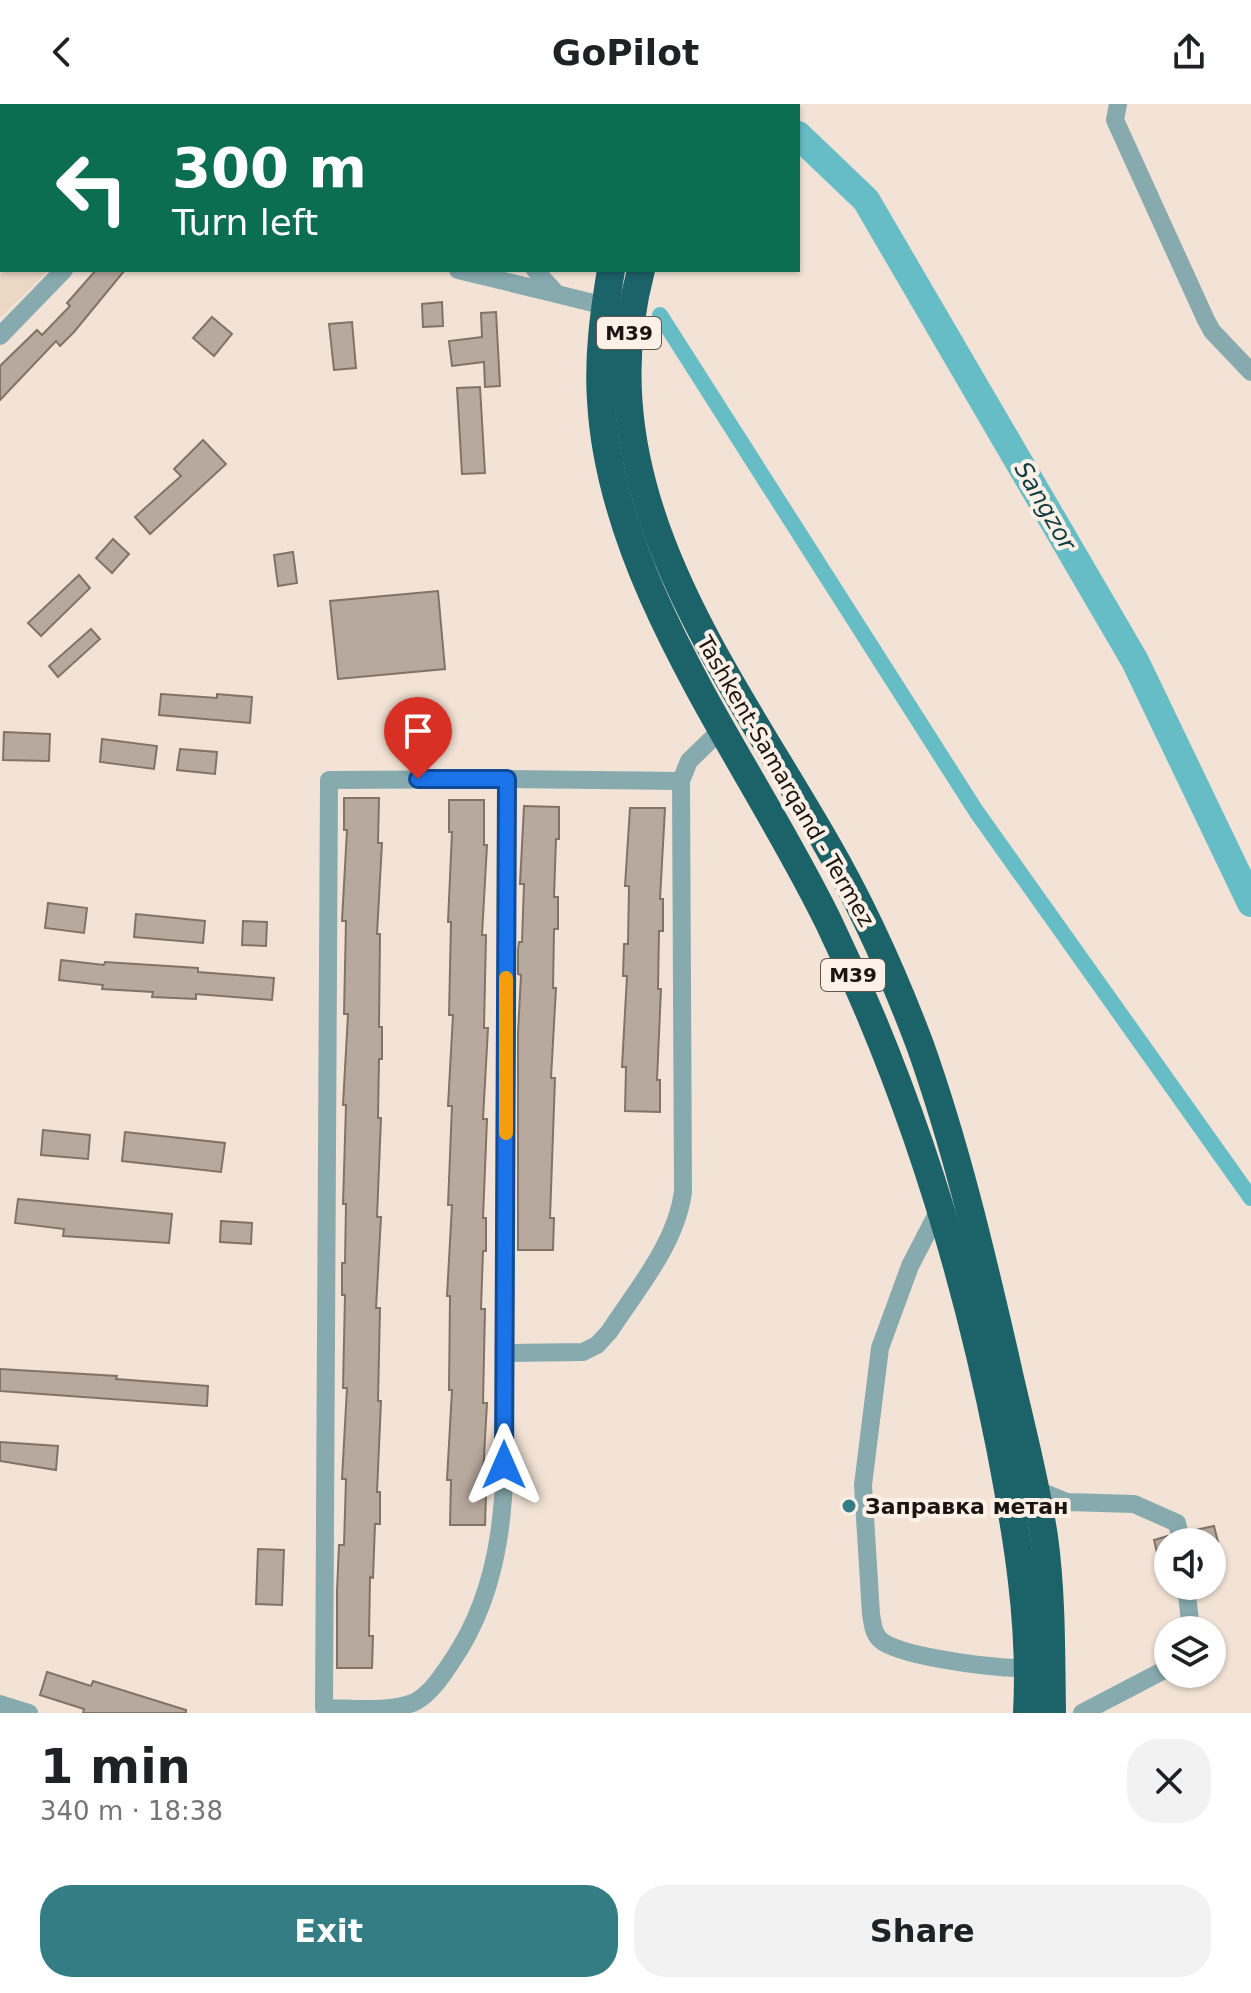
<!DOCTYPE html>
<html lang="en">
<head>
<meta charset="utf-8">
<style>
	body { margin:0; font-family:"DejaVu Sans",sans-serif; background:#f2f2f2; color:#202124; height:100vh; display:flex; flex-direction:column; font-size:30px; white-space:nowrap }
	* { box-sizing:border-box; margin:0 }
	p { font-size:26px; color:#757577 }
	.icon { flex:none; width:44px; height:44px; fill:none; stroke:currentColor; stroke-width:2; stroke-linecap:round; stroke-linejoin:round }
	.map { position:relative; height:1609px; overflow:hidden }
	.sheet { display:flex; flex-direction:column; background:#fff; flex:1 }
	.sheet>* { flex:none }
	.hud { position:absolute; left:0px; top:0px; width:800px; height:168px; box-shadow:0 2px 6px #0004; background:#0b6e4f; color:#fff; overflow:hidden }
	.buttons { position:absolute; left:1154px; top:1424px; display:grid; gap:16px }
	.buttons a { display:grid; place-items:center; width:72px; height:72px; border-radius:50%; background:#fff; box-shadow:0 2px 6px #0004; font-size:40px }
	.pin { position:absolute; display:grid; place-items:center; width:68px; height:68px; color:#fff; margin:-82px -34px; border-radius:50% 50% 50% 0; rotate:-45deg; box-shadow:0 0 8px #0007 }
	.pin .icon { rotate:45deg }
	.me { position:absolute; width:88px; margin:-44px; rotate:0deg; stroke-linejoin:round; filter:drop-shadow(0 0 6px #0008) }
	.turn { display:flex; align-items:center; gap:28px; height:168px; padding:0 40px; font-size:36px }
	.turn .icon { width:104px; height:104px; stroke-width:2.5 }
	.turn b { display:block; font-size:56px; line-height:68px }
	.round { display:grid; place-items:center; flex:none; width:84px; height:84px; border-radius:32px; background:#f2f2f2 }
	.headline { display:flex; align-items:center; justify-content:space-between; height:136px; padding:0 40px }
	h1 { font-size:48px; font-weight:700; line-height:60px }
	.cta { display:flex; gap:16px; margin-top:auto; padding:16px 40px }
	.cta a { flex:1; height:92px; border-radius:32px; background:#347d84; color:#fff; font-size:32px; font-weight:700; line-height:92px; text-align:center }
	.cta a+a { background:#f2f2f2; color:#202124 }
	header { display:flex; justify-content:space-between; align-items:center; height:104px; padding:0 40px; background:#fff; font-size:36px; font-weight:700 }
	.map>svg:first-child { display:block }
	.built { fill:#ecd6c4 }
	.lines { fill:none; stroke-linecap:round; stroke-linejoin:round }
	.canal { stroke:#66bdc6; stroke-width:16 }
	.river { stroke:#66bdc6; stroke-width:28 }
	.building { fill:#b8a99e; stroke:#817368; stroke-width:2 }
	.minor { stroke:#87aaae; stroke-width:18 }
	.highway { stroke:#1c6269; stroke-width:28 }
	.route-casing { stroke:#114b97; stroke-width:20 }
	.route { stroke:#1a73e8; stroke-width:14 }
	.slow { stroke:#f59e0b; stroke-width:14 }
	.poi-dot { fill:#347d84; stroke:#fdf0e7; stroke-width:3 }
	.labels { text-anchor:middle; stroke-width:8; stroke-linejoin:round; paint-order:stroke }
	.shield { fill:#fdf0e7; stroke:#5e5751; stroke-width:2 }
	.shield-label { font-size:20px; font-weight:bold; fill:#1a1511 }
	.street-label { font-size:22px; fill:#1a1511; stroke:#fdf0e7 }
	.poi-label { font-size:22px; font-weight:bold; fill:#1a1511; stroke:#fdf0e7; text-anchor:start }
	.water-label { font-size:24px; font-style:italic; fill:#133d41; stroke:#fdf0e7 }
</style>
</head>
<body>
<header><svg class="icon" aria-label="back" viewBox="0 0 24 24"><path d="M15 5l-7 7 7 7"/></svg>GoPilot<svg class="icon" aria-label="share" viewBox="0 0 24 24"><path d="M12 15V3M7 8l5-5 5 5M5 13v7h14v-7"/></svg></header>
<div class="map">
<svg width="1251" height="1609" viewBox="0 0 1251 1609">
	<rect width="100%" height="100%" fill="#f2e3d6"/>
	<polygon class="built" points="0,0 66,2 2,2 2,166 49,166 0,214"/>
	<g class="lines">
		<g class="canal">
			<polyline points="515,0 515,2"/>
			<polyline points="660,211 976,707 1251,1094"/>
		</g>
		<g class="river">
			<polyline points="765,0 768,2"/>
			<polyline points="798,31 866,96 1135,557 1251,799"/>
		</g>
	</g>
	<g class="building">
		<polygon points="96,166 125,166 74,228 60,242 56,237 0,296 0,262 37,226 42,231 70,202 67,199"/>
		<polygon points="442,198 443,222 423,223 422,200"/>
		<polygon points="496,208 500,282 485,283 484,258 452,262 449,237 482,233 481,209"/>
		<polygon points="212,213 232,230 214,252 193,234"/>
		<polygon points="352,218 356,264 334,266 329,220"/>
		<polygon points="480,283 485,369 462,370 457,284"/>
		<polygon points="203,336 226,360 150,430 135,413 181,372 174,365"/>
		<polygon points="113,435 129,450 112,469 96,454"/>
		<polygon points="293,448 297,479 278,482 274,451"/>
		<polygon points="79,471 90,484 41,532 28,519"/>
		<polygon points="438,487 445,565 338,575 330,497"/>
		<polygon points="91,525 100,535 58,573 49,562"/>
		<polygon points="161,590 217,594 217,590 252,593 250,619 159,611"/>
		<polygon points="4,628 50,630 49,657 3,656"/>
		<polygon points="102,635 157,642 154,665 100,658"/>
		<polygon points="180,645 217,648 215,670 177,666"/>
		<polygon points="344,694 379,694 378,739 382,739 377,830 380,830 379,923 382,923 382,955 379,955 378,1014 381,1014 377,1113 381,1113 376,1204 380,1204 378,1297 381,1297 377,1388 380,1388 380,1420 375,1420 373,1474 370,1473 369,1532 373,1532 372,1564 337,1564 337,1487 339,1441 344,1441 346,1375 342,1375 347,1284 343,1284 345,1191 342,1191 342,1159 345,1159 346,1100 343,1100 346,1001 343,1001 348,910 344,910 346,817 342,817 347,726 344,726"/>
		<polygon points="449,696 484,696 484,741 487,741 482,831 486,831 484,924 488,924 483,1015 487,1015 483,1114 486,1114 486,1147 483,1147 481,1205 485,1205 483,1299 487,1299 482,1389 486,1389 485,1421 450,1421 451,1376 447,1376 452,1286 449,1286 450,1192 447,1192 452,1101 448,1101 452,1002 448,1002 453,911 449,911 451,818 448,818 452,728 449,728"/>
		<polygon points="524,702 559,703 559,735 556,735 554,793 558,793 558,825 554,825 553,884 556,884 551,974 555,974 550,1114 554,1114 553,1146 518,1146 518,929 521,871 518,870 518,846 519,838 522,838 524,780 520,780"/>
		<polygon points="630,704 665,704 660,795 663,795 663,827 659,827 658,885 661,885 657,976 660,976 660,1008 625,1007 626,963 622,963 627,872 623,872 624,840 628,840 629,782 625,782"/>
		<polygon points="48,799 87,804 84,829 45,824"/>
		<polygon points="136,810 205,817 203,839 134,833"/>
		<polygon points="243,817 267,818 266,842 242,841"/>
		<polygon points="61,856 104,861 105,858 198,864 198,868 274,874 272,896 196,890 196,895 152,893 153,888 102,885 103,881 59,876"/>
		<polygon points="43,1026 90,1031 88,1055 41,1051"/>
		<polygon points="125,1028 225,1039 221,1068 122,1057"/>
		<polygon points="18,1095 172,1110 169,1139 63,1132 64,1125 15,1119"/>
		<polygon points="221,1117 252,1119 251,1140 220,1138"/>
		<polygon points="0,1265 117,1272 116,1275 208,1282 207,1302 0,1287"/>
		<polygon points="0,1338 58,1342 56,1366 0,1357"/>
		<polygon points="1214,1422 1218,1438 1185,1438 1191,1427"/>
		<polygon points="1168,1432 1173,1438 1168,1438 1168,1473 1163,1474 1154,1436"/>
		<polygon points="258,1445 284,1446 282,1501 256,1500"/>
		<polygon points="47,1568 91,1582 93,1577 186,1606 186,1609 83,1609 84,1605 40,1591"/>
	</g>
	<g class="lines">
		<g class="minor">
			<polyline points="74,0 77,2"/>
			<polyline points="383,0 385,2"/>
			<polyline points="1118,0 1115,16 1206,216 1212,227 1251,268"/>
			<polyline points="458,166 557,190"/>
			<polyline points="535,166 557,190 605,202"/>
			<polyline points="0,232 64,166"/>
			<polyline points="507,675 681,677"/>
			<path d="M941,1102l-31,60 -30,82 -17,137 8,129c2,11 2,21 12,28 25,16 116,27 146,26"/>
			<path d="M505,1249c-1,107 10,216 -53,308 -10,15 -21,32 -37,41 -26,11 -63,6 -91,6l5,-928 178,-1 -2,574 78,-1 14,-7 12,-13c28,-43 67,-88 74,-140l-2,-411 8,-20 34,-33"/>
			<polyline points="1035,1385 1067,1398 1134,1400 1177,1419 1179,1428"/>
			<polyline points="1186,1482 1191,1526"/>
			<polyline points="0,1600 29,1609"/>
			<polyline points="1082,1609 1168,1564"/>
		</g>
		<g class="highway">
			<polyline points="677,2 678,0"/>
			<polyline points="709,2 710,0"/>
			<path d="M611,166c-7,43 -13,86 -10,130 10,186 149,360 228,523 81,168 135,342 171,524 17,88 32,176 27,266"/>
			<path d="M641,166c-58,219 83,395 185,573 37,64 68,133 94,202 36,101 61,207 85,311 13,60 30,120 39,181 8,58 7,117 8,176"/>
		</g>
	</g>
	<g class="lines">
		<defs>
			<polyline id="route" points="418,675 507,675 504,1361"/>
		</defs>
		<use href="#route" class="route-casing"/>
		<use href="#route" class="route"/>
		<polyline class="slow" points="506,1029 506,874"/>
	</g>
	<circle class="poi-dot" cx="849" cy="1402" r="8"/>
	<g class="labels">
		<g class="shield">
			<rect x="597" y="213" width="64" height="32" rx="6"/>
			<rect x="821" y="855" width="64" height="32" rx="6"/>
		</g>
		<g class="shield-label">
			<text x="629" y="236">M39</text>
			<text x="853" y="878">M39</text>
		</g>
		<g class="street-label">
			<text transform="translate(786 677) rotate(60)" y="8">Tashkent-Samarqand - Termez</text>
		</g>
		<g class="poi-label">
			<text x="865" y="1410">Заправка метан</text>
		</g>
		<g class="water-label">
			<text transform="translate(1045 402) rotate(60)" y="8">Sangzor</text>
		</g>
	</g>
</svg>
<div class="buttons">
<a><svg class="icon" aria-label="sound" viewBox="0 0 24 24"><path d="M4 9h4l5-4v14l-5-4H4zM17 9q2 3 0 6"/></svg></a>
<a><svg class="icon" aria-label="layers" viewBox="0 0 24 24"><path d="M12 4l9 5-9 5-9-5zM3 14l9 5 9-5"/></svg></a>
</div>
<div class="pin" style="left:418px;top:675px;background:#d93025"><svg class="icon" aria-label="arrive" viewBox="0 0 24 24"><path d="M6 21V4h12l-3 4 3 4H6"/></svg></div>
<svg class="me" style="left:504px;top:1361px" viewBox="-20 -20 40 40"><path d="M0-17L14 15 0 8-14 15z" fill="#1a73e8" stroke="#fff" stroke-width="4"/></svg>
<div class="hud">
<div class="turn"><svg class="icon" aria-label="left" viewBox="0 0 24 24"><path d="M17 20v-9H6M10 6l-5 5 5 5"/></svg><div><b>300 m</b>Turn left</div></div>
</div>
</div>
<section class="sheet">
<div class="headline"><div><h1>1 min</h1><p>340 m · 18:38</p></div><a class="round"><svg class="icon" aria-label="close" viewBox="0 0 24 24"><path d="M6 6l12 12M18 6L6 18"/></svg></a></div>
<div class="cta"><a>Exit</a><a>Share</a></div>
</section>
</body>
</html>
